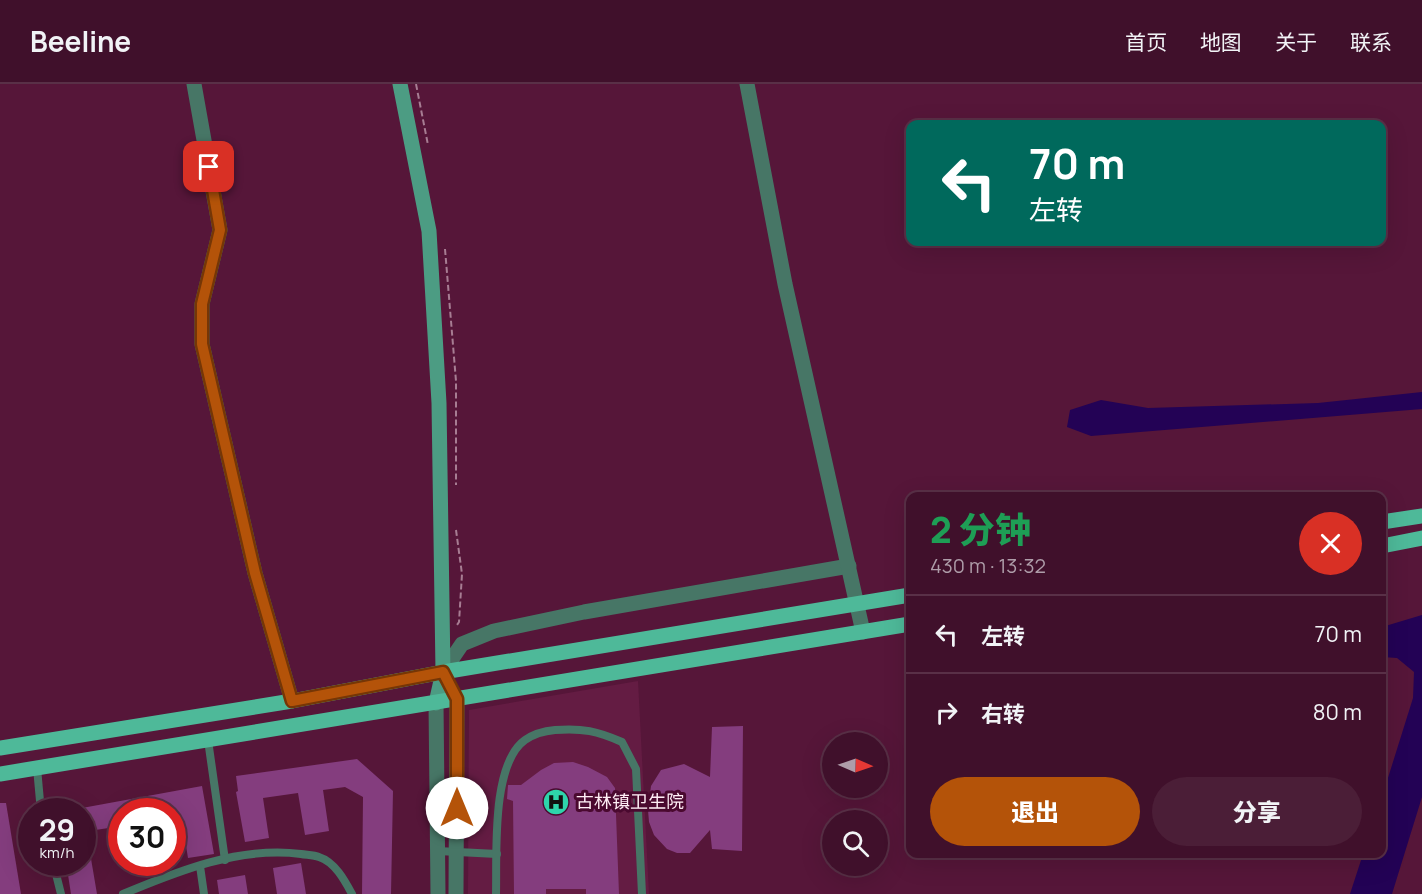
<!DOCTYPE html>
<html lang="zh">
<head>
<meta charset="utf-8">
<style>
	body { margin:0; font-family:Manrope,"Noto Sans SC",sans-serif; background:#4b1e37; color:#f1f3f6; height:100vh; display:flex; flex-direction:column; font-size:22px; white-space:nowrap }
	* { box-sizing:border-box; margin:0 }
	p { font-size:20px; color:#ae9da9 }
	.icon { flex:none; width:33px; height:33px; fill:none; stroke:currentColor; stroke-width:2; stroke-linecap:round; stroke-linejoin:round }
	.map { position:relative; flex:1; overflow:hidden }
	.sheet { position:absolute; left:906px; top:408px; width:480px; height:366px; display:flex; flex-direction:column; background:#40102b; border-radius:12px; box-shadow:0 6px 24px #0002,0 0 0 2px #593047 }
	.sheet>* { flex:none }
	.guide { position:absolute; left:906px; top:36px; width:480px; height:126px; border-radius:12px; box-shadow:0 6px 24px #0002,0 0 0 2px #593047; background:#00695c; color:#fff; overflow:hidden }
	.needle { width:39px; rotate:92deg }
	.buttons { position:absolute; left:822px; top:648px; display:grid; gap:12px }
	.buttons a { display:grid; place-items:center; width:66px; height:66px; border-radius:50%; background:#40102b; box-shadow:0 6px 24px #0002,0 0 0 2px #593047; font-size:30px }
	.speed { position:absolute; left:18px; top:714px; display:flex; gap:12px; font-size:30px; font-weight:700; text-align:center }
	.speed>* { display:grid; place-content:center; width:78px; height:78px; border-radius:50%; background:#40102b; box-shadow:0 6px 24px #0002,0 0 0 2px #593047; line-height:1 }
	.speed small { font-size:15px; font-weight:400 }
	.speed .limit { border:9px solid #d22; background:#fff; color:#111 }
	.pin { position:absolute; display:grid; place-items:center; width:51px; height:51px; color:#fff; margin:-26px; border-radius:12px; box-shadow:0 3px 9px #0006 }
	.me { position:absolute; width:66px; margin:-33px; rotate:0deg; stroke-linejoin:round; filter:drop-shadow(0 0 4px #0008) }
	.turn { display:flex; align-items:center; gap:21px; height:126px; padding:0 24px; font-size:27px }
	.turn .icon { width:78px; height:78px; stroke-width:2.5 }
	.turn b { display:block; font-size:42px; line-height:51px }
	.round { display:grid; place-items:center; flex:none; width:63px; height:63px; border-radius:32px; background:#4b1e37 }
	.head { display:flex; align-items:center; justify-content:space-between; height:102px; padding:0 24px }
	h1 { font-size:36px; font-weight:800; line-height:45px; color:#1e9e55 }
	.button { display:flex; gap:12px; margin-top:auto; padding:12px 24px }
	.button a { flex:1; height:69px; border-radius:36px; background:#b45309; color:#fff; font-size:24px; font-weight:800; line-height:69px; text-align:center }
	.button a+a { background:#4b1e37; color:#f1f3f6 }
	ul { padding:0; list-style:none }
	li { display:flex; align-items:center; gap:18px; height:78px; padding:0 24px; border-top:2px solid #593047 }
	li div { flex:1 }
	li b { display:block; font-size:22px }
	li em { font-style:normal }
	header { display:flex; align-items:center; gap:36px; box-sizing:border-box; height:84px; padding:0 30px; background:#40102b; border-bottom:2px solid #593047 }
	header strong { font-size:28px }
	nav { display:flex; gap:33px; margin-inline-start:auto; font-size:21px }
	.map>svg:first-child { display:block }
	.built { fill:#641c43 }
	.water { fill:#230255 }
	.building { fill:#843d7e }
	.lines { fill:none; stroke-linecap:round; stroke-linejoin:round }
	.path { stroke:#a77d93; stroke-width:2; stroke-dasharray:6 3; stroke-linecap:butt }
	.service { stroke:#477666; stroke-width:8 }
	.minor { stroke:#477666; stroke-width:15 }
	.tertiary { stroke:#477666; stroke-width:15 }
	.secondary { stroke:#4c9c83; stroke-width:15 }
	.primary { stroke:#4eb999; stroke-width:15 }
	.route-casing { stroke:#753606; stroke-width:15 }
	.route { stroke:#b45309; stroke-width:10 }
	.labels { text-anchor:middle; stroke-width:6; stroke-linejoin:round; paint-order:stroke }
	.poi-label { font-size:18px; fill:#feedf4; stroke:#4a092f; text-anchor:start }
</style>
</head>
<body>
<header>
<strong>Beeline</strong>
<nav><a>首页</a><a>地图</a><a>关于</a><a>联系</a></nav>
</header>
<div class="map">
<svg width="1422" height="810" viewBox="0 0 1422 810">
	<rect width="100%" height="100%" fill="#561639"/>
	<polygon class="built" points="638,597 649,810 468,810 469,626"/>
	<g class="water">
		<polygon points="1422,308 1422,325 1091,352 1067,343 1070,326 1101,316 1148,324 1318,319"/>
		<polygon points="1422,531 1422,713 1392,810 1350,810 1363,770 1382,770 1382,713 1413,614 1414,588 1397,574 1382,573 1382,543"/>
	</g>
	<g class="building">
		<polygon points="743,642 742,767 712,765 710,746 690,769 677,769 667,765 654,751 649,738 648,726 651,702 661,686 684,680 710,693 712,643"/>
		<polygon points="357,675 393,707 391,810 362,810 363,713 345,703 323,706 329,747 305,751 298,709 263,714 269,754 245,758 236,708 238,707 236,692"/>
		<polygon points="573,678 588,683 607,693 615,704 619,810 586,810 586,805 546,805 546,810 514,810 513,717 507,715 508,701 521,701 541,686 554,679"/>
		<polygon points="202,702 214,770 188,774 181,731 172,733 172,728 122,728 122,742 82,748 82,724"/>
		<polygon points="0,719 6,719 21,810 0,810"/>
		<polygon points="88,757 97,810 71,810 66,778 82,778 82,758"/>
		<polygon points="301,779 306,810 277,810 273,784"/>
		<polygon points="245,791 248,810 219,810 217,796"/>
	</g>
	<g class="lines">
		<g class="path">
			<polyline points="416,0 428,61"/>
			<polyline points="445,165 456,297 456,401"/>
			<polyline points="456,446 462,490 459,538 457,541"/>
		</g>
		<g class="service">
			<polyline points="208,656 225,776"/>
			<polyline points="37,684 41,728"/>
			<polyline points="438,767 497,770"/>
			<polyline points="53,778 61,810"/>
			<polyline points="200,782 204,810"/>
			<path d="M123,810c55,-23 117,-48 178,-40 6,1 13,1 18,3 16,5 26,24 33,37"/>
			<path d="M496,810c1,-39 -5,-130 29,-154 10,-7 19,-9 30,-10 28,-2 42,1 67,12l14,27 6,125"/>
		</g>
		<g class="minor">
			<polyline points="194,0 220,146 202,220 202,260 255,489 292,617"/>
			<polyline points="443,588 462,560 494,547 584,528 849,482"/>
			<polyline points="436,619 438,810"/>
			<polyline points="456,810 457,615"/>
		</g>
		<polyline class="tertiary" points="747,0 785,200 863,548"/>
		<polyline class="secondary" points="400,0 429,147 439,319 443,588 436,619"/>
		<g class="primary">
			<polyline points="1382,438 1422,432"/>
			<polyline points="1382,462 1422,454"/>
			<polyline points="0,664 292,617 443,588 910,511"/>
			<polyline points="0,690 910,540"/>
		</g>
	</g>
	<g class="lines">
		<defs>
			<polyline id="route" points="209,83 220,146 202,220 202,260 255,489 292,617 443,588 457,615 457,724"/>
		</defs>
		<use href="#route" class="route-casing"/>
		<use href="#route" class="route"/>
	</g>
	<defs>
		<symbol id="hospital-disc" viewBox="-11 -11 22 22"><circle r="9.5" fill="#2ed4ab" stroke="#4a092f"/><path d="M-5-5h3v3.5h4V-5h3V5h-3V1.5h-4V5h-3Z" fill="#111"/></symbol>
	</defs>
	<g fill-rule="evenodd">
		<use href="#hospital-disc" x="541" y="703" width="30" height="30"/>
	</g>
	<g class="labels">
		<g class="poi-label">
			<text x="576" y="724">古林镇卫生院</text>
		</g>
	</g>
</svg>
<div class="buttons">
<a><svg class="needle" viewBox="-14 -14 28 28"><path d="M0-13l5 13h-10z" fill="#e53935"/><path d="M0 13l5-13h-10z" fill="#ae9da9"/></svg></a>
<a><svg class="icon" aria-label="search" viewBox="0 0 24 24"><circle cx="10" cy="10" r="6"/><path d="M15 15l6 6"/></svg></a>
</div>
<div class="speed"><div>29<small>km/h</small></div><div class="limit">30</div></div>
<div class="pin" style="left:209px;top:83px;background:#d93025"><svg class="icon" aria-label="arrive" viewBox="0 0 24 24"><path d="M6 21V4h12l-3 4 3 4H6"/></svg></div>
<svg class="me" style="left:457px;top:724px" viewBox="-20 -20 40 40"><circle r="19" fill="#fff"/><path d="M0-13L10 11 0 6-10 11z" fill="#b45309"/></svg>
<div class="guide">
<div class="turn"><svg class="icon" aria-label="left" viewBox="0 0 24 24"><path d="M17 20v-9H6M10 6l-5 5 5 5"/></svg><div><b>70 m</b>左转</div></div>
</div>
<section class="sheet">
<div class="head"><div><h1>2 分钟</h1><p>430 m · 13:32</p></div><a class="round" style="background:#d93025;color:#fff"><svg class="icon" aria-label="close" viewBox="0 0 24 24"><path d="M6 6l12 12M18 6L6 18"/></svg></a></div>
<ul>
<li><svg class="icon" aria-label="left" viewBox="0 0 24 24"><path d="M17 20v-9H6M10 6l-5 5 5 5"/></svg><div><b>左转</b></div><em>70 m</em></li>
<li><svg class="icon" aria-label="right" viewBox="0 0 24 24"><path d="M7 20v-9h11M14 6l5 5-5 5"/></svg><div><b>右转</b></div><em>80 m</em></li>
</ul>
<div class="button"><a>退出</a><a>分享</a></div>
</section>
</div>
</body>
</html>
